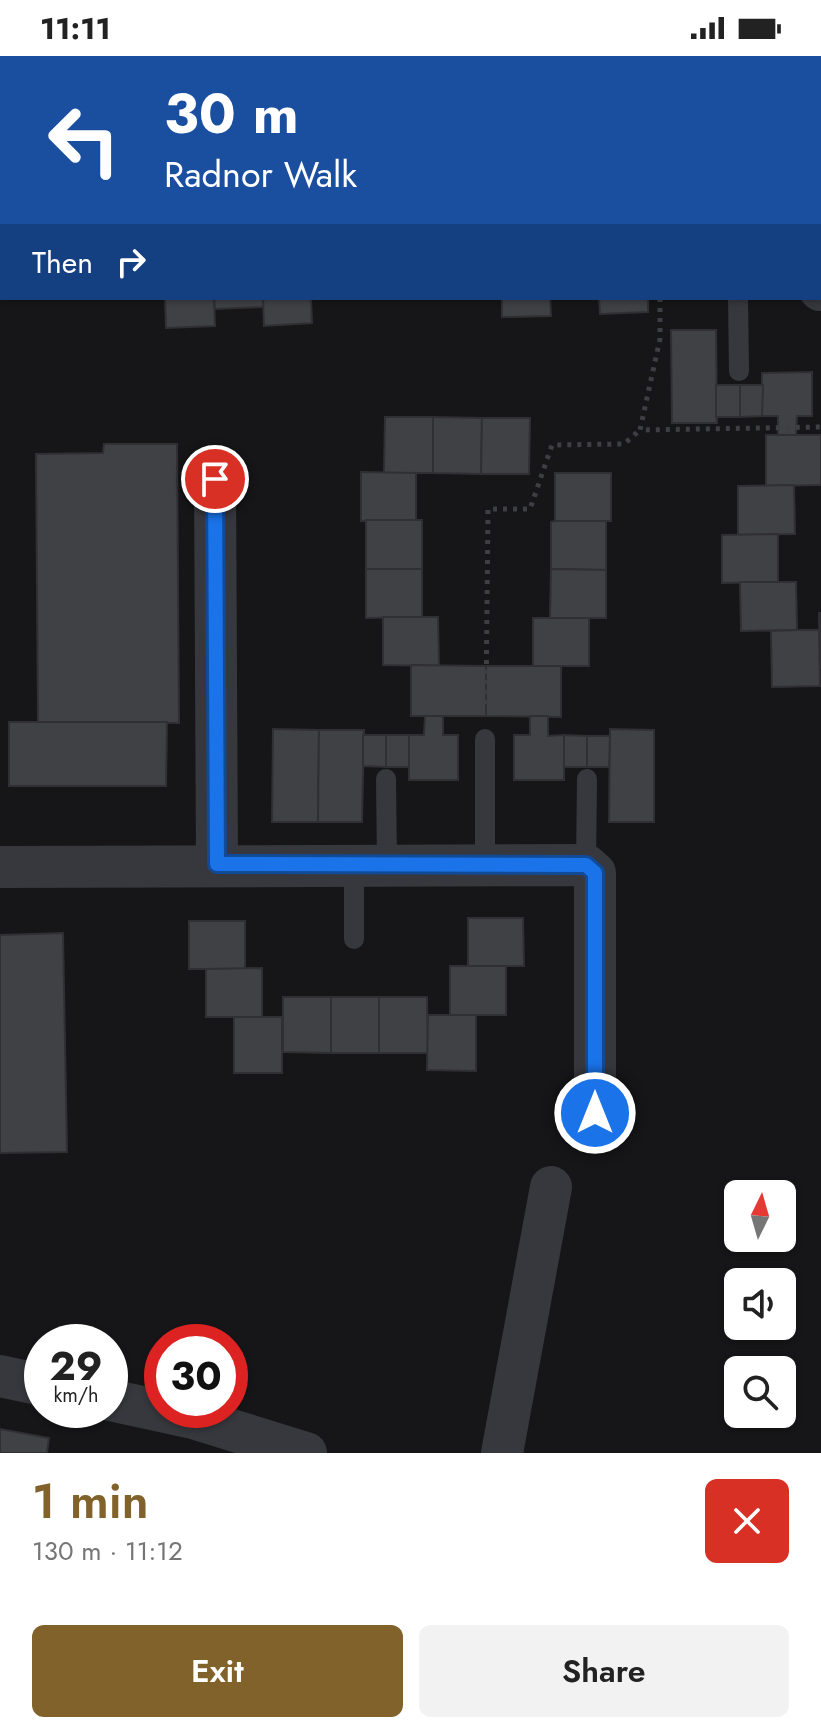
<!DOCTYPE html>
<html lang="en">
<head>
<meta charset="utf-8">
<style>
	body { margin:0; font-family:Jost,sans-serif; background:#f2f2f2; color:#222; height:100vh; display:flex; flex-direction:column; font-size:30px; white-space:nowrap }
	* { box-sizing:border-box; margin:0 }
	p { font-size:26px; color:#767676 }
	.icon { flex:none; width:44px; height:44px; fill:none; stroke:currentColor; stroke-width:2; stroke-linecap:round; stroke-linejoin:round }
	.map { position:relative; height:1397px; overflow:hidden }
	.details { display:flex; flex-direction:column; background:#fff; flex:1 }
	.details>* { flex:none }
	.top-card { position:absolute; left:0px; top:0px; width:822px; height:244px; box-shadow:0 2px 6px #0004; background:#1a4fa0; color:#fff; overflow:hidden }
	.needle { width:52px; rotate:5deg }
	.tools { position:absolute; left:724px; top:1124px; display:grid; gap:16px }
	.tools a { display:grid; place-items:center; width:72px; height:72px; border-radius:12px; background:#fff; box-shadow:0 2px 6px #0004; font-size:40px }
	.speed { position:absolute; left:24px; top:1268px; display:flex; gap:16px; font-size:40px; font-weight:700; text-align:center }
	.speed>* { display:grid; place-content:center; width:104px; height:104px; border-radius:50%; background:#fff; box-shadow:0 2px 6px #0004; line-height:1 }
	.speed small { font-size:20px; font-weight:400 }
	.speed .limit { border:12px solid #d22; background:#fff; color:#111 }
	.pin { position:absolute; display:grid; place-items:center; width:68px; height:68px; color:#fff; margin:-34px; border:4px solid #fff; border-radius:50%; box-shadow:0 2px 8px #0007 }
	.me { position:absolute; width:88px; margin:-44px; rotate:0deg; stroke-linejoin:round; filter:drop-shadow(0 0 6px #0008) }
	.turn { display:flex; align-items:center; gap:28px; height:168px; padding:0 32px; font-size:36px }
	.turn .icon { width:104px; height:104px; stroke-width:2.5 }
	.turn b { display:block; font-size:56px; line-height:68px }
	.then { display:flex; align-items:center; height:76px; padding:0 32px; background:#0003; gap:16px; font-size:30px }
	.round { display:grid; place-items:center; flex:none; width:84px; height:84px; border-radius:12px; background:#f2f2f2 }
	.summary { display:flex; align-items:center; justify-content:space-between; height:136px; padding:0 32px }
	h1 { font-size:48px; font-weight:600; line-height:60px; color:#80622a }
	.button { display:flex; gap:16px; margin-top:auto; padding:16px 32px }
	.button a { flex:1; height:92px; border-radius:12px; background:#80622a; color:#fff; font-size:32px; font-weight:600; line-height:92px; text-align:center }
	.button a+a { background:#f2f2f2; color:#222 }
	.status { display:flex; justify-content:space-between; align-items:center; height:56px; padding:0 40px; background:#fff; direction:ltr }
	.status svg { height:22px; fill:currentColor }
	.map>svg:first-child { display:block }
	.building { fill:#404145; stroke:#303034; stroke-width:2 }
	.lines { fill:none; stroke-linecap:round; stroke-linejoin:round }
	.path { stroke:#3d3f44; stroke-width:5; stroke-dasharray:4 6; stroke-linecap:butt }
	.service { stroke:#37383d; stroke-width:20 }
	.minor { stroke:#37383d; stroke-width:42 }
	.route-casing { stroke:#114b97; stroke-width:20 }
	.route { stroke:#1a73e8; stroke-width:14 }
</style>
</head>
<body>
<div class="status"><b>11:11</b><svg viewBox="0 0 49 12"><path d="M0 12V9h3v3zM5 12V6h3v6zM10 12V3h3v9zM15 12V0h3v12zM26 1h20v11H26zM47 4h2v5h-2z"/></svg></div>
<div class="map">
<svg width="821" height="1397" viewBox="0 0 821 1397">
	<rect width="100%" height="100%" fill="#161618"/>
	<g class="building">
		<rect x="155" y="0" width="76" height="2"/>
		<rect x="231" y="0" width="74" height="2"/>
		<rect x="492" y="0" width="75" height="2"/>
		<rect x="567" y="0" width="75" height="2"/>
		<polygon points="802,0 821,0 821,48 820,2"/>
		<polygon points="165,242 214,242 215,270 166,272"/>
		<polygon points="214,242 263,242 263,251 215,253"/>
		<polygon points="263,242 311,242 312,267 264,270"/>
		<polygon points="502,242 550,242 551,260 502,261"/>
		<polygon points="599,242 648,242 648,256 600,258"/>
		<polygon points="671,274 716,274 717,367 672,367"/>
		<polygon points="812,316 812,360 797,360 796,379 778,379 778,360 762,360 762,317"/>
		<rect x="716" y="329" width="24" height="32"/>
		<polygon points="740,329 763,329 762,360 740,361"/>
		<polygon points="385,361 433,361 433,417 384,417"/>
		<polygon points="433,361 482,362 481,418 433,417"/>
		<polygon points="482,362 530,362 529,418 481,418"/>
		<polygon points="766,379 821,379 821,429 766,430"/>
		<polygon points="104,388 177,388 179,667 38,666 36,398 103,397"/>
		<polygon points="361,416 416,417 416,465 361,465"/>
		<rect x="555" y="417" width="56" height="48"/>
		<polygon points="794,429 795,478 738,479 738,430"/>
		<rect x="366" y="464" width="56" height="49"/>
		<polygon points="555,465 606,465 606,514 551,513 551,466"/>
		<polygon points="778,478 778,526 722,527 722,479"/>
		<polygon points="366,513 422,513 422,561 366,562"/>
		<polygon points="551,513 606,514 606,562 550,562"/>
		<polygon points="740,526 796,526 797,574 741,575"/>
		<polygon points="819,557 821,557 821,612 820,612"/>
		<polygon points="383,561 438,561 439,610 383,609"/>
		<rect x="533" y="562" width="56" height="48"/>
		<polygon points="797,574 819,574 820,630 772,631 771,575"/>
		<polygon points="411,609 486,610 486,660 411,660"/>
		<polygon points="486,610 561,610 561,661 486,660"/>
		<polygon points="425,660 443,660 443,679 458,679 458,724 409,724 409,679 424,679"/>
		<polygon points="530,660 548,660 548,680 564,679 564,724 514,724 514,679 530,679"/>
		<polygon points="9,666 167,666 166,730 9,730"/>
		<polygon points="273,673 319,674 318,766 272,766"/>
		<polygon points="610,673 654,674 654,766 609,766"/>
		<polygon points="319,674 364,674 362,766 318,766"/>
		<polygon points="363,679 386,679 386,711 363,710"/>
		<rect x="386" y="679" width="23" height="32"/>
		<polygon points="564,679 587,680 587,711 564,711"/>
		<polygon points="587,680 610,680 609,711 587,711"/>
		<polygon points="468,862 523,862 524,910 468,910"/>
		<rect x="189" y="865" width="56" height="48"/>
		<polygon points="63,877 67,1096 0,1097 0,879"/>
		<rect x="450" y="910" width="56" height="49"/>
		<polygon points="262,912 262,961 206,961 206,913"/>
		<polygon points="283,941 331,941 331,997 283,996"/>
		<rect x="331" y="941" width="48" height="56"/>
		<polygon points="379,941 427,941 428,997 379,997"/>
		<polygon points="428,959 476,959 476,1015 427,1014"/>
		<rect x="234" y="961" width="48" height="56"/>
		<polygon points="0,1373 49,1382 47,1397 0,1397"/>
	</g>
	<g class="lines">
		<g class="path">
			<polyline points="231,0 231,2"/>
			<polyline points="567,0 567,2"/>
			<polyline points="0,242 2,232"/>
			<polyline points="660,242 660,283 640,374 821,371"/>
			<polyline points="486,648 488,453 530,453 552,389 624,388 640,374"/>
		</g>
		<g class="service">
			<polyline points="738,242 739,315"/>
			<polyline points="485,683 485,808"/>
			<polyline points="386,723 387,809"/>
			<polyline points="586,809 587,723"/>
			<polyline points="354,883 354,808"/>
		</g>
		<g class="minor">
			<polyline points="17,2 18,0"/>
			<polyline points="0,89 2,79"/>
			<polyline points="820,234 821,234"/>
			<polyline points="215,423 217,808"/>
			<polyline points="0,811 586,809 595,817 595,1057"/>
			<polyline points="0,1320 42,1329"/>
			<polyline points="110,1344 193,1362 306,1397"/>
			<polyline points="502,1397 551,1131"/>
		</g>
	</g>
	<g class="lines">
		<defs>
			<polyline id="route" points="215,423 217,808 586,809 595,817 595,1057"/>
		</defs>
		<use href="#route" class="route-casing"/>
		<use href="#route" class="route"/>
	</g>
</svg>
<div class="tools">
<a><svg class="needle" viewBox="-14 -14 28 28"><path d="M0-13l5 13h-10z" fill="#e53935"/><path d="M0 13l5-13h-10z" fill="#767676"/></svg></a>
<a><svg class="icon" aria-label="sound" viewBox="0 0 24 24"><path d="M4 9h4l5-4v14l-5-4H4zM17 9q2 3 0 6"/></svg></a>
<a><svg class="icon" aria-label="search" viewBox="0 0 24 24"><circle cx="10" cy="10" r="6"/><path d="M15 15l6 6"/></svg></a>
</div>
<div class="speed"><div>29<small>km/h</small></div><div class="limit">30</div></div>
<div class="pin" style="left:215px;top:423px;background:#d93025"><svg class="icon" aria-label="arrive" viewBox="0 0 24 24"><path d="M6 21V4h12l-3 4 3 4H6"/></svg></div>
<svg class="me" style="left:595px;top:1057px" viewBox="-20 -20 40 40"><circle r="17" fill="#1a73e8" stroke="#fff" stroke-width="3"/><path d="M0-11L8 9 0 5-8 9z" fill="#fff"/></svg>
<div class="top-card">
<div class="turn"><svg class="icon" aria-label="left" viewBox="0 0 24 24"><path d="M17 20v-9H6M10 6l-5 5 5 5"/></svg><div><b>30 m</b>Radnor Walk</div></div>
<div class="then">Then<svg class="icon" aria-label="right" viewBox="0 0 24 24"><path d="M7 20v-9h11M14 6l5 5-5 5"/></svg></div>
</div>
</div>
<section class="details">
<div class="summary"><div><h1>1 min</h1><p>130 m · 11:12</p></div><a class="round" style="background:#d93025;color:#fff"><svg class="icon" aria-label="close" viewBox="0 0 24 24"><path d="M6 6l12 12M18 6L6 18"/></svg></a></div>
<div class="button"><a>Exit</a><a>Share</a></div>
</section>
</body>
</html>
